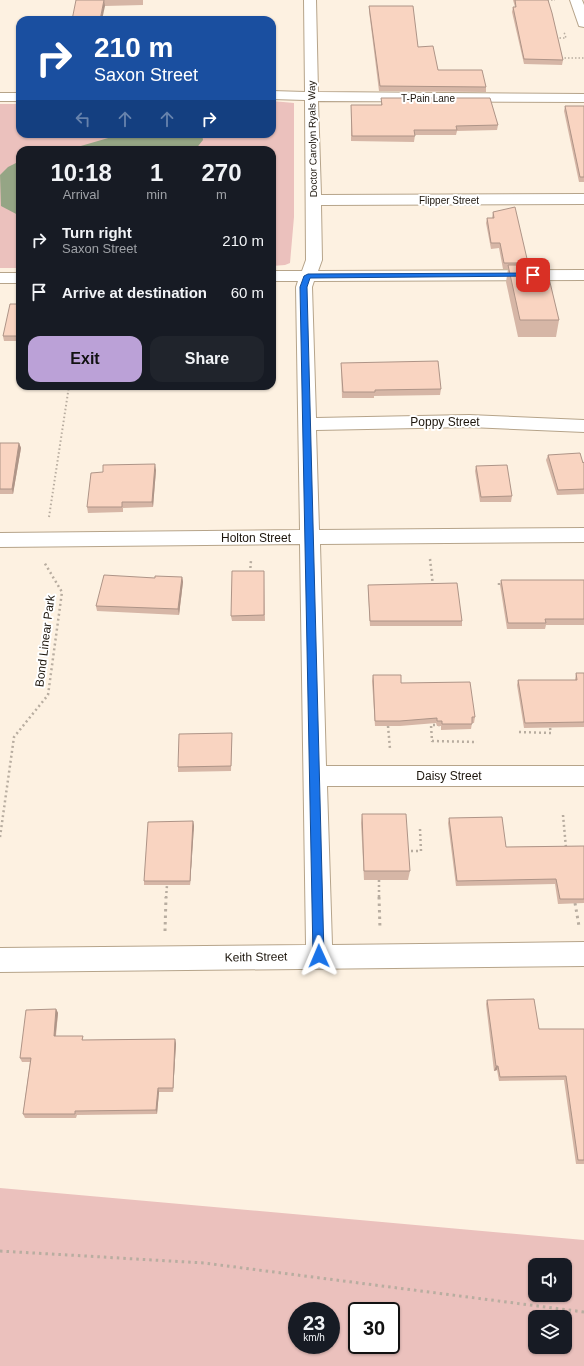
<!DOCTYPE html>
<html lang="en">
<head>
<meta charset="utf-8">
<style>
	body { margin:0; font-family:Arial,sans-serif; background:#20242c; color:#f1f3f6; height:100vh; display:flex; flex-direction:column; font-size:15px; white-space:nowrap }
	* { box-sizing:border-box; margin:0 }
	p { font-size:13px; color:#9ea1a6 }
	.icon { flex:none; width:22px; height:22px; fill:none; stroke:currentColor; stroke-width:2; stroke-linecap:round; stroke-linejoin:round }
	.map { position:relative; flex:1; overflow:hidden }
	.side { position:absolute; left:16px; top:146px; width:260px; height:244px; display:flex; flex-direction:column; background:#171b24; border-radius:12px; box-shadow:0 1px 3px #0004 }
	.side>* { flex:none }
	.banner { position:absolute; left:16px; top:16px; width:260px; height:122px; border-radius:12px; box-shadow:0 1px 3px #0004; background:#1a4fa0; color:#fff; overflow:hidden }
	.buttons { position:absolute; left:528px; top:1258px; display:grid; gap:8px }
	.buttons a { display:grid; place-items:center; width:44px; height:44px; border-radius:8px; background:#171b24; box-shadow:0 1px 3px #0004; font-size:20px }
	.speed { position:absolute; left:288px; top:1302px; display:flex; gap:8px; font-size:20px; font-weight:700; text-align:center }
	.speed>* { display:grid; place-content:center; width:52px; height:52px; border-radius:50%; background:#171b24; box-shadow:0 1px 3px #0004; line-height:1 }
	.speed small { font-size:10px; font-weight:400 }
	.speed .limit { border:2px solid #111; border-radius:6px; background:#fff; color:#111 }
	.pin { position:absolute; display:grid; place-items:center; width:34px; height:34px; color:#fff; margin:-17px; border-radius:8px; box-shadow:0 2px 6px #0006 }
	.me { position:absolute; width:44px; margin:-22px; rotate:359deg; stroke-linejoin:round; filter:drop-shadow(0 0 3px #0008) }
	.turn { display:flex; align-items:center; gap:14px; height:84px; padding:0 12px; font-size:18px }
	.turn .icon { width:52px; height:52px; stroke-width:2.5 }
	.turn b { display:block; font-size:28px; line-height:34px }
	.lanes { display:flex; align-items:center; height:38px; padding:0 12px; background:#0003; justify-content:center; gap:20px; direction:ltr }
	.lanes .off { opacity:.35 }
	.eta { display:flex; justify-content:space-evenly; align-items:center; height:68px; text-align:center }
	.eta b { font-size:24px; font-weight:700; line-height:28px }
	.cta { display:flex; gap:8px; margin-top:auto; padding:8px 12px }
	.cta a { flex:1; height:46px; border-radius:12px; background:#bba1d7; color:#111; font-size:16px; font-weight:700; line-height:46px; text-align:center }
	.cta a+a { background:#20242c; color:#f1f3f6 }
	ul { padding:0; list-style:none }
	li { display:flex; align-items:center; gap:12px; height:52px; padding:0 12px }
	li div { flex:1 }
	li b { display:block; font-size:15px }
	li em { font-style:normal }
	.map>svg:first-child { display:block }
	.green { fill:#ebc1bd; fill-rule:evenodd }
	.water { fill:#95a585 }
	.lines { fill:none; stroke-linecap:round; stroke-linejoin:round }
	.street-casing { stroke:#b6a48a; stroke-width:2 }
	.path-far3 { stroke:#b8ada0; stroke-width:1.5; stroke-dasharray:1.5 2; stroke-linecap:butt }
	.path-far2 { stroke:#b8ada0; stroke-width:2; stroke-dasharray:1.5 2.5; stroke-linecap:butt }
	.path-far1 { stroke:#b8ada0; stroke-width:2.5; stroke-dasharray:2 3; stroke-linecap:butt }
	.path { stroke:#b8ada0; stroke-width:3; stroke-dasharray:2.5 4; stroke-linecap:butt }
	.street { fill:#fff; fill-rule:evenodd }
	.wall { fill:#d6b6a6 }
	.shaded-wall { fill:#ae9487 }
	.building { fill:#f9d4c1; stroke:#ae9487 }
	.route { fill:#1a73e8; stroke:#114b97 }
	.labels { text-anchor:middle; stroke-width:4; stroke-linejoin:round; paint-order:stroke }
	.far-street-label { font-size:10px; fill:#1c150c; stroke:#fff }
	.street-label { font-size:12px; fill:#1c150c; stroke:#fff }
</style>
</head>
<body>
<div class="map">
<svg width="584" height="1366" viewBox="0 0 584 1366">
	<rect width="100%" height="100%" fill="#fdf1e1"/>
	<g class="green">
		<polygon points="272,101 294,103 294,217 290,263 285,265 272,266 272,150 20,150 20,268 0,268 0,104 20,104 20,134 272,134"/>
		<path d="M0,1188l584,52v126h-584zM535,1265h30v30h-30zM297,1311h34v34h-34zM357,1311h34v34h-34zM535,1317h30v30h-30z"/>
	</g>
	<g class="water">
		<polygon points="122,134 202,134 203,140 195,150 67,150"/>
		<polygon points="20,161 20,216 1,206 0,175 8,167"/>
	</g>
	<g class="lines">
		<defs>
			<g id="street">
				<polygon points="304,0 316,0 318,92 584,94 584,102 318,101 321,195 584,194 584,204 321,205 322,260 318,271 584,270 584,280 314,281 312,287 316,418 469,415 584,420 584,432 469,427 316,430 319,530 584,528 584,542 320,544 326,766 584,766 584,786 327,786 332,945 584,942 584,966 0,972 0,948 306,945 300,544 0,547 0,533 300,530 296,287 298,281 272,281 272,271 302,271 306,260 305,100 272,99 272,91 305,92"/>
				<polygon points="570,0 582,0 584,5 584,27 579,26 578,23"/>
				<rect x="0" y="93" width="20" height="8"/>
				<rect x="0" y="273" width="20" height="10"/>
			</g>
		</defs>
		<use href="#street" class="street-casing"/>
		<g class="path-far3">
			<polyline points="544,0 555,0"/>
			<polyline points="556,38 566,38 564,32"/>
			<polyline points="561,58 584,58"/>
		</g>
		<polyline class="path-far2" points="49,517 69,386"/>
		<g class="path-far1">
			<polyline points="430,559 433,586"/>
			<polyline points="250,573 251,560"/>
			<polyline points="499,585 499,582 503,582"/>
			<polyline points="440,725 431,725 432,741 477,742"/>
			<polyline points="388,726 390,749"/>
			<polyline points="519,732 551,733 550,728"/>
			<polyline points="563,815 566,848"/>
			<polyline points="0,837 14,737 48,695 62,592 44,562"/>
			<polyline points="406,851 421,851 420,829"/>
			<polyline points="379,880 379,898"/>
			<polyline points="166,898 167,885"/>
		</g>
		<g class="path">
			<polyline points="379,897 380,929"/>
			<polyline points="575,903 579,926"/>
			<polyline points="165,931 166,897"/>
			<polyline points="0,1251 204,1263 584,1312"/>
		</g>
		<use href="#street" class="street"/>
	</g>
	<g class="wall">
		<polygon points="76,0 143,0 143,5 105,6"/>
		<polygon points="513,0 548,0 563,60 562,65 524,64 512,12 513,7 515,7"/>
		<polygon points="369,6 418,47 438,70 486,87 486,92 379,91 369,11"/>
		<polygon points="381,98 498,125 497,130 457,131 456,135 415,135 414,142 351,141 351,105 381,105"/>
		<polygon points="565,106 584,106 584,182 579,182 564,111"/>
		<polygon points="493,212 528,263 528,265 535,274 559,320 556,337 518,337 506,282 508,269 503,269 499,248 491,249 486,223 487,218 492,218"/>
		<polygon points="20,304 20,341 4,341 3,336"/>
		<polygon points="341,363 441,389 440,395 374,396 374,398 342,398"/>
		<polygon points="0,443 19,443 21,448 13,494 0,494"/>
		<polygon points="548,455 584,462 584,494 557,495 546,460"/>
		<polygon points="476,466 512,496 511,502 480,502 475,471"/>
		<polygon points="156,470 153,507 123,508 123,512 88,513 87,507"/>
		<polygon points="264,571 265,621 232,621 231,616"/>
		<polygon points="182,577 183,582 179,615 97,611 96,606 155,578"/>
		<polygon points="501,580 584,580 584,625 546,625 545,629 507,629 500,585"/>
		<polygon points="368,585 462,621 462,626 370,626 368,590"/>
		<polygon points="576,673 584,673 584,727 524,728 517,685 518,680 575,680"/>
		<polygon points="373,675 401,683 475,717 474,723 472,723 471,729 441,730 441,726 437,726 436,723 400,726 375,726 372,681"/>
		<polygon points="232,738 231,771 178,772 178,767"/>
		<polygon points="362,814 410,871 408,880 364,880 361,823"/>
		<polygon points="449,818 506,847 584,846 584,903 558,904 555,884 456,886 448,823"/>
		<polygon points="193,821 194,826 190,885 144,885 144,881"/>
		<polygon points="487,1000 539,1029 584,1029 584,1164 576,1164 564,1080 499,1081 497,1070 494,1071 486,1004"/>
		<polygon points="56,1009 58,1013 56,1036 84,1040 175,1039 176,1044 173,1092 159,1092 157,1114 77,1115 76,1118 25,1118 23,1114 30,1062 22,1062 20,1058"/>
	</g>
	<g class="shaded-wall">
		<polygon points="104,0 105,6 102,20 100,20"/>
		<polygon points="19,443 21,448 13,494 12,489"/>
		<polygon points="155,464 156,470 153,507 152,502"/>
		<polygon points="182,577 183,582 179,615 178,609"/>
		<polygon points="193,821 194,826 190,885 190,881"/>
		<polygon points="56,1009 58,1013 55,1040 54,1036"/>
		<polygon points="175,1039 176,1044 173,1092 173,1088"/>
		<polygon points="496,1066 498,1066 497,1070 494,1071"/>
		<polygon points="158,1088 159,1092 157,1114 156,1110"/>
	</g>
	<g class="building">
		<polygon points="76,0 104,0 100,20 72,20"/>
		<polygon points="515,0 548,0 552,13 563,60 524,59 513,7 516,7"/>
		<polygon points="369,6 413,6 418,47 433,46 438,70 482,70 486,87 380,86"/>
		<polygon points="381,98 490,98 498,125 456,126 457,130 414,130 415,136 352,136 351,105 382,105"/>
		<polygon points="565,106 584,106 584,177 580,177"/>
		<polygon points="515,207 528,263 504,263 500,243 491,243 487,218 494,218 493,212"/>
		<polygon points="508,265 533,265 535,274 548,274 559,320 520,320"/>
		<polygon points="10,304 20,304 20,336 3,336"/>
		<polygon points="438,361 441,389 375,390 375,392 343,392 341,363"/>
		<polygon points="0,443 19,443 12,489 0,489"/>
		<polygon points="580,453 583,463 584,462 584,489 558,490 548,455"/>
		<polygon points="155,464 152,502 122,502 122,507 87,507 91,473 103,472 103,465"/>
		<polygon points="507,465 512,496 481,497 476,466"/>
		<polygon points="232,571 264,571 264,615 231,616"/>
		<polygon points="104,575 155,578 155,576 182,577 178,609 96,606"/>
		<polygon points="501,580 584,580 584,619 545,619 546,623 508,623"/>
		<polygon points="457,583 462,621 370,621 368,585"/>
		<polygon points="576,673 584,673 584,722 525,723 518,680 577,680"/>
		<polygon points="373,675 401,675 401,683 470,682 475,717 472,717 472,724 442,724 442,721 437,721 437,718 400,721 375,721"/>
		<polygon points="232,733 231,766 178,767 179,734"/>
		<polygon points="362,814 406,814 410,871 364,871"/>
		<polygon points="502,817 506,847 584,846 584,899 560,899 556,879 457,881 449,818"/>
		<polygon points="193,821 190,881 144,881 148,822"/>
		<polygon points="534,999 539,1029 584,1029 584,1160 578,1160 566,1076 500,1077 498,1066 496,1066 487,1000"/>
		<polygon points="56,1009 54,1036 83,1036 82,1040 175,1039 173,1088 158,1088 156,1110 75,1111 75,1114 23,1114 31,1058 20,1058 26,1010"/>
	</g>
	<polygon class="route" points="533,273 535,274 535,276 310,278 307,287 324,956 323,959 319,961 315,959 313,956 300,287 304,276 308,274"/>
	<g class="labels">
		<g class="far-street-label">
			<text x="428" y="102">T-Pain Lane</text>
			<text transform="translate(312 139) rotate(-91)" y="4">Doctor Carolyn Ryals Way</text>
			<text x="449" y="204">Flipper Street</text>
		</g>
		<g class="street-label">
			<text x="445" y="426">Poppy Street</text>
			<text x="256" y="542">Holton Street</text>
			<text transform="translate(45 641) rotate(-83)" y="4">Bond Linear Park</text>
			<text x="449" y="780">Daisy Street</text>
			<text transform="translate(256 957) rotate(-1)" y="4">Keith Street</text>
		</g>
	</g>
</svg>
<div class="buttons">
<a><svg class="icon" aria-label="sound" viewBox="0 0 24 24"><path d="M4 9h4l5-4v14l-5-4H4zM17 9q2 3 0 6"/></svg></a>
<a><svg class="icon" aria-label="layers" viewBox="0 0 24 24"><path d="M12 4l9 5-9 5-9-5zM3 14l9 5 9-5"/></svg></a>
</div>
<div class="speed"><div>23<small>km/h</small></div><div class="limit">30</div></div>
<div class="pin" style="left:533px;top:275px;background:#d93025"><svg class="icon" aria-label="arrive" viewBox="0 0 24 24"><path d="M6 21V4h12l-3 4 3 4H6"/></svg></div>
<svg class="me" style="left:319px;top:956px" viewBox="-20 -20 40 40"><path d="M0-17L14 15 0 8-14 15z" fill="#1a73e8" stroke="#fff" stroke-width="4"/></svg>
<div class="banner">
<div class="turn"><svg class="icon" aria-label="right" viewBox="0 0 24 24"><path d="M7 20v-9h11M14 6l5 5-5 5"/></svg><div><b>210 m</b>Saxon Street</div></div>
<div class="lanes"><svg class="icon off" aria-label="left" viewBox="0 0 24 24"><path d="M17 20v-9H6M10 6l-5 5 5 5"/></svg><svg class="icon off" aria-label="ahead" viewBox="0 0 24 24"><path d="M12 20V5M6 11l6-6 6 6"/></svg><svg class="icon off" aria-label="ahead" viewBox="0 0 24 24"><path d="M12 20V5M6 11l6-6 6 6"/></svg><svg class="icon" aria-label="right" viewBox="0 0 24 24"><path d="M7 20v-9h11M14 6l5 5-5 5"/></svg></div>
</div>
<section class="side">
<div class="eta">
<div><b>10:18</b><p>Arrival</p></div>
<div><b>1</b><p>min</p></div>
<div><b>270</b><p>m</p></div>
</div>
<ul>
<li><svg class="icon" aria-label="right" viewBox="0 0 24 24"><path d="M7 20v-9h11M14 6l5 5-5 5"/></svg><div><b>Turn right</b><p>Saxon Street</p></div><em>210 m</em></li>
<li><svg class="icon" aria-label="arrive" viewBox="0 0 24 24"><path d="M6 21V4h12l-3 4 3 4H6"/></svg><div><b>Arrive at destination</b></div><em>60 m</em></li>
</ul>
<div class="cta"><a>Exit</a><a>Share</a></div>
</section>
</div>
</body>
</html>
